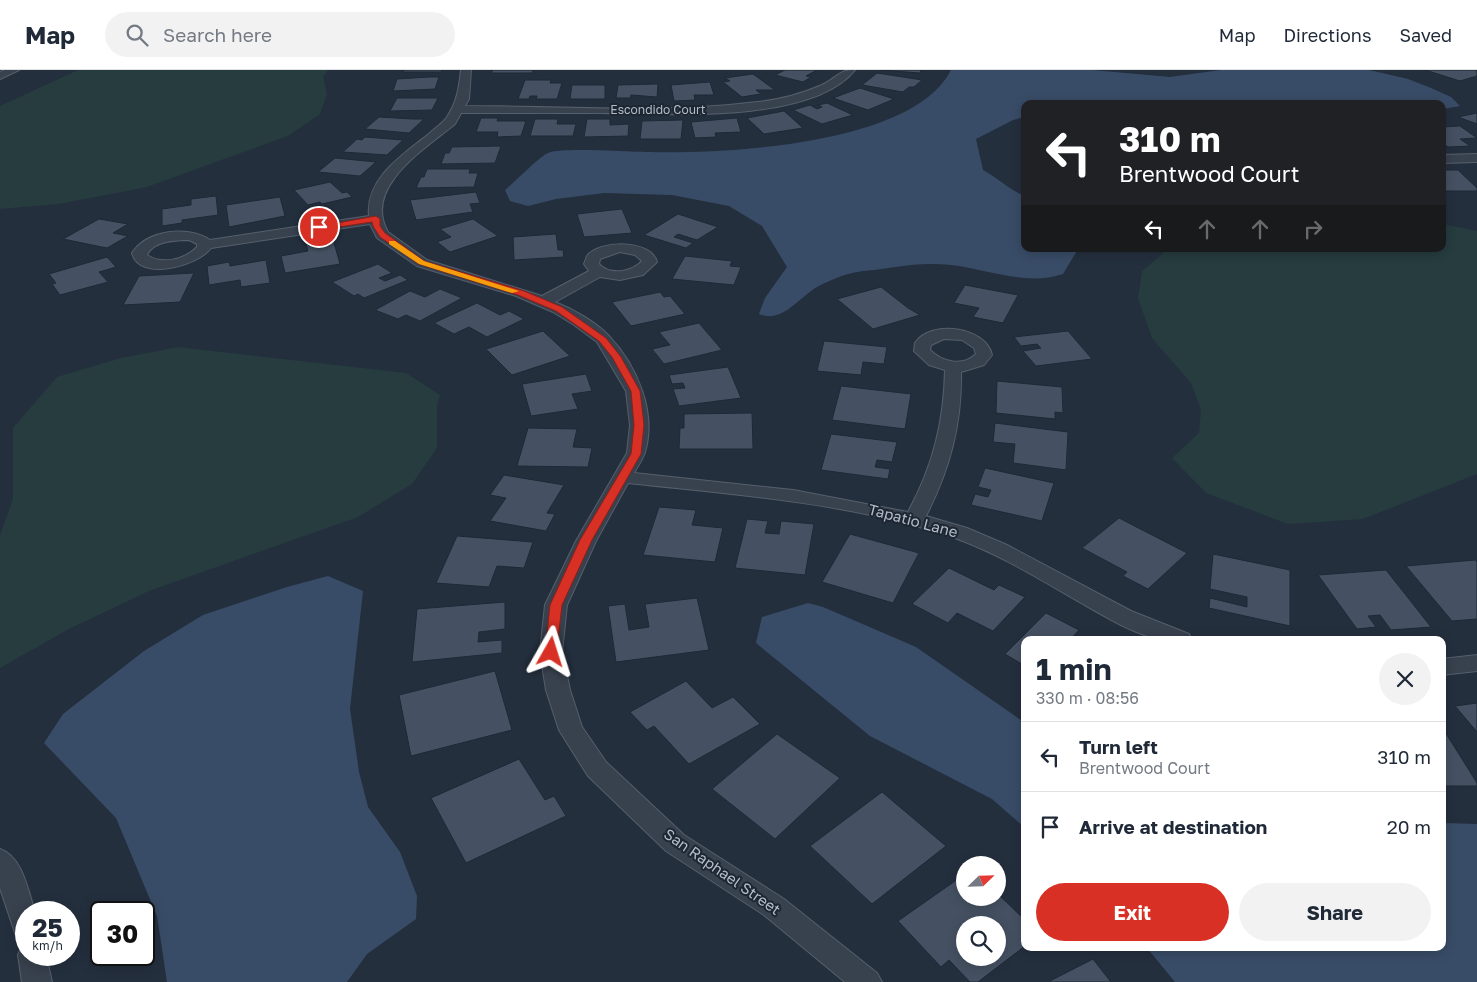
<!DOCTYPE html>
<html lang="en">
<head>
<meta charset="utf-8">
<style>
	body { margin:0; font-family:"Golos Text",sans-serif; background:#f2f2f3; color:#1f2937; height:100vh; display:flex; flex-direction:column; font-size:19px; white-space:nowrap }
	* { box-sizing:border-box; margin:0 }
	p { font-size:16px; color:#747a83 }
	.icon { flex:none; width:28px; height:28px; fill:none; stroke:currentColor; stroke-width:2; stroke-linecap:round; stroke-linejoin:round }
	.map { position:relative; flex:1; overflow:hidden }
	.side { position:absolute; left:1021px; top:566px; width:425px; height:315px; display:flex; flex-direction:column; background:#fff; border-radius:10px; box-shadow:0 2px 12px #0003 }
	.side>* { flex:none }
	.hud { position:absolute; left:1021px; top:30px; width:425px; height:152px; border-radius:10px; box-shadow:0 2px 12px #0003; background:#202124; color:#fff; overflow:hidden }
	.needle { width:32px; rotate:67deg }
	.controls { position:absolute; left:956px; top:786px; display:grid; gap:10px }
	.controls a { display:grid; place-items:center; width:50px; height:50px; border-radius:50%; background:#fff; box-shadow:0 2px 12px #0003; font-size:25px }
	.speed { position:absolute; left:15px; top:831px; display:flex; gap:10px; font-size:25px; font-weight:700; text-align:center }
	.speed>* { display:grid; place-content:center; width:65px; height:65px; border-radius:50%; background:#fff; box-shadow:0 2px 12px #0003; line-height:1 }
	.speed small { font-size:12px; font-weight:400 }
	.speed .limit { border:2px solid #111; border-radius:8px; background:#fff; color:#111 }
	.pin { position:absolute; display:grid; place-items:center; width:42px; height:42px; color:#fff; margin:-21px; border:2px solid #fff; border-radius:50%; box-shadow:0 1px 5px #0007 }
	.me { position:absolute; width:55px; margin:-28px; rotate:6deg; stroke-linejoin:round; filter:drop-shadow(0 0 4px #0008) }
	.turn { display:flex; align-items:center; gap:18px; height:105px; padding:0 15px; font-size:22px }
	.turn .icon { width:65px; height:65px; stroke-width:2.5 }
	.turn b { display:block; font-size:35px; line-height:42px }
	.lanes { display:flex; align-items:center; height:48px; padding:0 15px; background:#0003; justify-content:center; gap:25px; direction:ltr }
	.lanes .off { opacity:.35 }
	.round { display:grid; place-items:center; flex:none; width:52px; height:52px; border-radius:26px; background:#f2f2f3 }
	.head { display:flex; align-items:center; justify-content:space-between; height:85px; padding:0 15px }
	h1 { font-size:30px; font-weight:700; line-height:38px }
	.action { display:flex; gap:10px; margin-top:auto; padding:10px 15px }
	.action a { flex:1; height:58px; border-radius:30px; background:#d93025; color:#fff; font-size:20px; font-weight:700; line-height:58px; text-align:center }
	.action a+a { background:#f2f2f3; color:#1f2937 }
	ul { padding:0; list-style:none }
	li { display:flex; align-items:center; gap:15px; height:70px; padding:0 15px; border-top:1px solid #e0e1e3 }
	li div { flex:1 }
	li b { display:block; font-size:19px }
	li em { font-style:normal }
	header { display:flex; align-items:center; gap:30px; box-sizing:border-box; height:70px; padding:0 25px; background:#fff; border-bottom:1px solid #e0e1e3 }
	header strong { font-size:24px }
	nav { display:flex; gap:28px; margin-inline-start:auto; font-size:18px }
	.search { width:350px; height:45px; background:#f2f2f3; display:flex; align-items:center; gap:12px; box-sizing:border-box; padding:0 18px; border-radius:28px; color:#747a83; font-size:19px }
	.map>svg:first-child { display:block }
	.green { fill:#263c3f }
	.water { fill:#394c67 }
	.building { fill:#455162; stroke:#1f2835; fill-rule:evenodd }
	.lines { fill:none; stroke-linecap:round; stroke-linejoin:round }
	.street-casing { stroke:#565f6c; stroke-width:2 }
	.street { fill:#38414e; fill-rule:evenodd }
	.route { fill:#d93025; stroke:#8d1f18 }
	.slow { fill:#f59e0b }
	.labels { text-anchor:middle; stroke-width:4; stroke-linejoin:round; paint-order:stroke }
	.far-street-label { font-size:12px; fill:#b4bcc9; stroke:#1d2633 }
	.street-label { font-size:15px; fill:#b4bcc9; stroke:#1d2633 }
</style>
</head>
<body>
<header>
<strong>Map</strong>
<div class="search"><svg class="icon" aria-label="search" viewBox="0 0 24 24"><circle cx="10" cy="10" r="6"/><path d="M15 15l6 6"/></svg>Search here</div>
<nav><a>Map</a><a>Directions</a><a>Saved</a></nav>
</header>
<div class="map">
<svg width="1477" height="912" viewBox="0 0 1477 912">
	<rect width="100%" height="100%" fill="#242f3e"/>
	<g class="green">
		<polygon points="78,0 328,0 323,7 327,24 320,44 288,66 147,117 59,134 0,139 0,36"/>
		<polygon points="1443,154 1477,161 1477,404 1363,449 1288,454 1206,423 1172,388 1199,363 1201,339 1191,313 1152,268 1138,228 1142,201 1168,179 1442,179"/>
		<polygon points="178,277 406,303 440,325 437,336 437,378 412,414 358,447 149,521 67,560 0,598 0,465 13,429 13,358 57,307 121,288"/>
	</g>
	<g class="water">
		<path d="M951,0h141l78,7 51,-7h148l39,9 23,9 20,9 9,9 -17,3 -1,-5h-417v13l-12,3 -37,19 7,31c15,8 26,20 42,26v53h53l-15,25c-42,14 -85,-10 -128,-10 -23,-1 -48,5 -72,7 -16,2 -31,8 -46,16 -19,11 -35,37 -58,27l6,-16 22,-31 -25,-41 -33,-20 -57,-11 -68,-2 -48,6 -28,7 -18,-5 -5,-11c9,-7 35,-34 43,-37 12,-6 81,-1 99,-1 74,2 266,-6 304,-82z"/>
		<polygon points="328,506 363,521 350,639 359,702 368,737 400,782 417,826 416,849 367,884 347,912 167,912 157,846 116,748 44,673 63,644 144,581 203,545 287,517"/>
		<polygon points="808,533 823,537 916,577 1025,653 1025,758 992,729 870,666 756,573 762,547"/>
		<polygon points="1443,753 1477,754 1477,912 1175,912 1147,878 1442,878"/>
	</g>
	<g class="building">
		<polygon points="404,0 442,0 441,2 403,2"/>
		<polygon points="493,0 533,0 532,3 491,3"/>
		<polygon points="785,0 817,0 806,6 811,7 803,12 775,5"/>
		<polygon points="880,0 921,0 920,3"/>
		<polygon points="1425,0 1475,0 1477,1 1477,6 1460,11"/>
		<polygon points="877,3 922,10 914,17 909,17 903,22 862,15"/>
		<polygon points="753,4 775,20 756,20 761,24 742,27 723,12 730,11 725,8"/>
		<polygon points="429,7 439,7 435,19 393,21 397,9"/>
		<polygon points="525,10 551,10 550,13 562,13 557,29 536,29 537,26 530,26 529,29 518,29"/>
		<polygon points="710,12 714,25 694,25 695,30 674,31 671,15"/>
		<polygon points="658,14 657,27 631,25 630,28 616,28 618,15"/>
		<polygon points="572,15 605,15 605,29 570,29"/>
		<polygon points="860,18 894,29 868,40 833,28"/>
		<polygon points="397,28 438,28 432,40 390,41"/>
		<polygon points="827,33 853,45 822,54 793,40 810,35 817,39 822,37 818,35"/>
		<polygon points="784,41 803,58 764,64 747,48"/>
		<polygon points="1477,43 1477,54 1458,47"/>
		<polygon points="379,47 412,49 424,49 409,63 365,59"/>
		<polygon points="481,48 498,48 497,51 526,51 521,66 497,67 498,62 476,62"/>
		<polygon points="737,48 741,62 715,63 716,67 695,68 691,52"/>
		<polygon points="535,49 558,49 557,54 576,54 573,66 530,66"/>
		<polygon points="587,49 610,49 610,55 629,54 628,66 584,67"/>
		<polygon points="683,50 681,69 640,69 642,51"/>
		<polygon points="1460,56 1477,68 1460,69 1470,76 1448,77 1442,73 1442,57"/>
		<polygon points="365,67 403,70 387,85 343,82 357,69 362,70"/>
		<polygon points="501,76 495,93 441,94 445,83 449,83 452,77"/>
		<polygon points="335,88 376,92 360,106 318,102"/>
		<polygon points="427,99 470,99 469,103 478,103 474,117 416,118 421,107 424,107"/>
		<polygon points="1442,100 1458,100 1477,118 1477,121 1442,121"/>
		<polygon points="330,112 342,123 347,122 352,127 322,134 320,132 308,135 294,120"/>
		<polygon points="476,122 480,133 470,134 473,142 416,150 410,130"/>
		<polygon points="216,126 218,145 182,150 182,153 162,156 162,139 191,135 191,129"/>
		<polygon points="280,127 285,146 229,157 226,135"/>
		<polygon points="622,139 632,163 584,167 577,144"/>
		<polygon points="678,144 718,157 697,170 678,164 674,167 693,173 686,178 644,165"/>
		<polygon points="99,149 128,154 113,163 128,166 107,178 63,169"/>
		<polygon points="473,149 498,166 450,182 437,172 451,167 440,159"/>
		<polygon points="556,164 558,180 563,180 564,187 514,190 513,167"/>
		<polygon points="333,169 340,194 285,203 281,186 308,181 306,174"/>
		<polygon points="685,186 732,191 730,196 741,197 734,215 672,209"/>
		<polygon points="107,187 116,197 99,202 108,212 60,225 52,214 56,213 49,204"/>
		<polygon points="266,190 270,213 241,217 240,210 209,215 207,196 229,192 230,196"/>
		<polygon points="378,194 392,203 379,208 385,211 400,205 408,210 364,228 358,224 354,226 332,212"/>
		<polygon points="194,203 180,232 123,235 139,206"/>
		<polygon points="965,215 1018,225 1003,253 973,247 979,238 954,233"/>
		<polygon points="881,217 908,238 920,245 873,259 837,229"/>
		<polygon points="440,219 462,228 420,251 406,245 398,249 375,240 410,221 425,227"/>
		<polygon points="660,222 664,227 670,226 685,244 631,256 612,232"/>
		<polygon points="477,233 500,245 509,241 524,249 487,267 469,257 454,264 434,253"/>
		<polygon points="699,253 722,280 664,294 652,279 670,275 659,262"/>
		<polygon points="543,261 570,286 512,305 486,279"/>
		<polygon points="1068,261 1092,289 1036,296 1023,281 1041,278 1037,274 1021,276 1014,267"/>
		<polygon points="824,271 887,277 884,294 863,292 861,305 817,301"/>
		<polygon points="728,297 741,328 679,336 673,319 685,318 683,313 672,314 669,305"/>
		<polygon points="586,304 592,321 572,324 578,339 531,346 522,314"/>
		<polygon points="997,311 1062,317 1063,343 1055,342 1055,349 996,343"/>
		<polygon points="841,316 911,324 905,359 832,350"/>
		<polygon points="752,343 753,379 679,379 680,358 684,358 684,344"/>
		<polygon points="995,353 1068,362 1066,400 1013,393 1015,374 993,372"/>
		<polygon points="528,358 577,359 573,377 592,378 588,397 517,396"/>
		<polygon points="831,364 897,372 892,392 877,390 875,397 890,399 888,409 821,400"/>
		<polygon points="985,398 1054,413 1042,451 971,435 975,424 988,427 991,420 978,417"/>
		<polygon points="504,405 564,415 547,443 555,444 546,461 490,451 506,428 490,425"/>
		<polygon points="659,437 696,440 692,455 723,458 715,492 643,485"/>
		<polygon points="1119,448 1187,483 1148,519 1123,506 1127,502 1082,478"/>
		<polygon points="747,449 768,451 765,463 779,464 781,451 814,454 805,505 735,498"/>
		<polygon points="850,464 919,483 893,533 822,512"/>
		<polygon points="457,466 533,472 524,498 497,496 489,517 436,513"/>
		<polygon points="1213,484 1290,500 1290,556 1209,538 1210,528 1247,537 1247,527 1210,519"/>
		<polygon points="1475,490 1477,492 1477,549 1452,551 1406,496"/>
		<polygon points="949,498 994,520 999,515 1025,527 993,561 957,543 948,553 912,534"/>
		<polygon points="1386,500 1431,557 1391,560 1380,545 1368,546 1376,557 1357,559 1318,505"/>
		<polygon points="697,528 709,580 616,592 608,536 625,534 629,560 649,557 645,534"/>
		<polygon points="505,532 505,559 479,562 478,572 502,570 502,583 412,592 417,539"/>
		<polygon points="1046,543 1079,560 1070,570 1025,570 1025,596 1005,584"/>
		<polygon points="495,601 512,660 411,686 399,625"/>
		<polygon points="686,611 712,638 733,627 760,654 689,694 654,656 647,660 630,642"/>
		<polygon points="1477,633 1477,662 1455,636"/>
		<polygon points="1442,657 1477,713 1477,716 1442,716"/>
		<polygon points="777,664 840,708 775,769 712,719"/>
		<polygon points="519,689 545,730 554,726 566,746 466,793 431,728"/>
		<polygon points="882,722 946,776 872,834 810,776"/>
		<path d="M965,804v24h33v-4l27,26v26l-47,36h-8l-21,-22 -8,7 -43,-46zM965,855h33v33h-33z"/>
		<polygon points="1093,889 1111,912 1048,912"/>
	</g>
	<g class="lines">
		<defs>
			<g id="street">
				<polygon points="5,0 19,0 0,9 0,2"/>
				<path d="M461,0h10l-2,29 -4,7c97,0 196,8 292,-4 22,-2 44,-8 65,-17 15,-7 16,-15 33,-15 -44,54 -188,44 -253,43 -47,0 -94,0 -141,0l-6,11c-29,24 -93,63 -67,108l39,28 115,36 47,-25 -5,-7 3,-8c12,-16 64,-17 70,6l-14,13 -23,5 -20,-3 -45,25c18,7 41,20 54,34 28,30 48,76 36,116 -2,7 -7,14 -11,21l159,17 115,22c25,-46 36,-90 37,-142l-16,-5 -15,-14 1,-8c16,-24 71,-16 77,12l-8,10 -23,7c1,52 -11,97 -35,144l41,12 40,17 124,66 58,23 3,6c-10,0 -24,2 -34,-1 -26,-6 -52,-22 -75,-35 -42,-24 -85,-51 -131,-67 -104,-35 -215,-42 -324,-54l-32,58 -29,64 -5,47 8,38 12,37 24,35 78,73 100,64 93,74 5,9h-37l-81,-67 -98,-64 -78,-75 -29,-46 -13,-40 -6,-38 5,-47 31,-64 51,-88 3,-28 -4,-34 -29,-49 -23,-17 -21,-13 -37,-16 -99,-30 -40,-28 -7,-14 -159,24c-13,18 -72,34 -79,5 15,-23 56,-28 78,-13l159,-24c-4,-38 35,-62 61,-83 5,-5 13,-10 17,-16 10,-15 12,-29 14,-47zM189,170l8,4v3c-13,13 -35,18 -50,8 6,-14 29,-15 42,-15zM620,182l15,3 7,6c-10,11 -32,15 -43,3l1,-5zM944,269l18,1 12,8 2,6c-13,13 -34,8 -46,-4l1,-5z"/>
				<polygon points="1477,84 1477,92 1442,93 1442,85"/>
				<polygon points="1477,585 1477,601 1442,605 1442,589"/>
				<path d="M0,779c23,8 28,42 35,63h-9v27l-10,-3 -16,-48z"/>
				<polygon points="26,874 26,885 46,885 52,912 22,912 18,885 22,876"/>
			</g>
		</defs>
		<use href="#street" class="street-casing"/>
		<use href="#street" class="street"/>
	</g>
	<polygon class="route" points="376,146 380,149 380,156 385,163 424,191 524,221 562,237 606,268 621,287 640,321 644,355 641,384 592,470 562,535 556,586 547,586 545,582 550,535 580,470 631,384 634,355 631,321 612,287 599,271 556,241 518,225 419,194 380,167 373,156 372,152 319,160 315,157"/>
	<polygon class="slow" points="389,171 395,171 424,191 519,221 512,223 419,194 389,174"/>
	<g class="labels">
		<g class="far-street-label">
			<text x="658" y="44">Escondido Court</text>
		</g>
		<g class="street-label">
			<text transform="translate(913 451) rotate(15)" y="5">Tapatio Lane</text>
			<text transform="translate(722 802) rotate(35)" y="5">San Raphael Street</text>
		</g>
	</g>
</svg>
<div class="controls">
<a><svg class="needle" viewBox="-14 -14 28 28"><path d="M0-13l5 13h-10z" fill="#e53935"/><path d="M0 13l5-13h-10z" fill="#747a83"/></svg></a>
<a><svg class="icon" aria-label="search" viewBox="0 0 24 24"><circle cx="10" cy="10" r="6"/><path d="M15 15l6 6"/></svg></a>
</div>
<div class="speed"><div>25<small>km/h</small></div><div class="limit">30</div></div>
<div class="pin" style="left:319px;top:157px;background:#d93025"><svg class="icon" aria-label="arrive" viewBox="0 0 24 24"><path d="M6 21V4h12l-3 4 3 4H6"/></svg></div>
<svg class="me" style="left:551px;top:582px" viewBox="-20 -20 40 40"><path d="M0-17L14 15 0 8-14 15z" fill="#d93025" stroke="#fff" stroke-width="4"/></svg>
<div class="hud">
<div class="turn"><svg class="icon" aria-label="left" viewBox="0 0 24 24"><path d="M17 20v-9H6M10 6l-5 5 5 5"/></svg><div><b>310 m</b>Brentwood Court</div></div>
<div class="lanes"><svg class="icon" aria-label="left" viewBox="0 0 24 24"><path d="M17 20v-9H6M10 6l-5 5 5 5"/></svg><svg class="icon off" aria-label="ahead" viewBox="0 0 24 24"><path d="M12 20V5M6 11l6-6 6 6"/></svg><svg class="icon off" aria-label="ahead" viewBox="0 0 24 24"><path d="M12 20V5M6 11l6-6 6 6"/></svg><svg class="icon off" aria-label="right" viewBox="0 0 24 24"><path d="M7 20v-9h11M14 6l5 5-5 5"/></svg></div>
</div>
<section class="side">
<div class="head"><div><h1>1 min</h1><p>330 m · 08:56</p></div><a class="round"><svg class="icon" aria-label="close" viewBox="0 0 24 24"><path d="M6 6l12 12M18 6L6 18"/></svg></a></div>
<ul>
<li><svg class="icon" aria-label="left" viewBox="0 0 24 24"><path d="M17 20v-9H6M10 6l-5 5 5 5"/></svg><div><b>Turn left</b><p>Brentwood Court</p></div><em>310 m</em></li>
<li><svg class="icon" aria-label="arrive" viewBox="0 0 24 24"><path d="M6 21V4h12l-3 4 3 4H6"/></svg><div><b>Arrive at destination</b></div><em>20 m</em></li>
</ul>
<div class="action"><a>Exit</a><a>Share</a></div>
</section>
</div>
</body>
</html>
